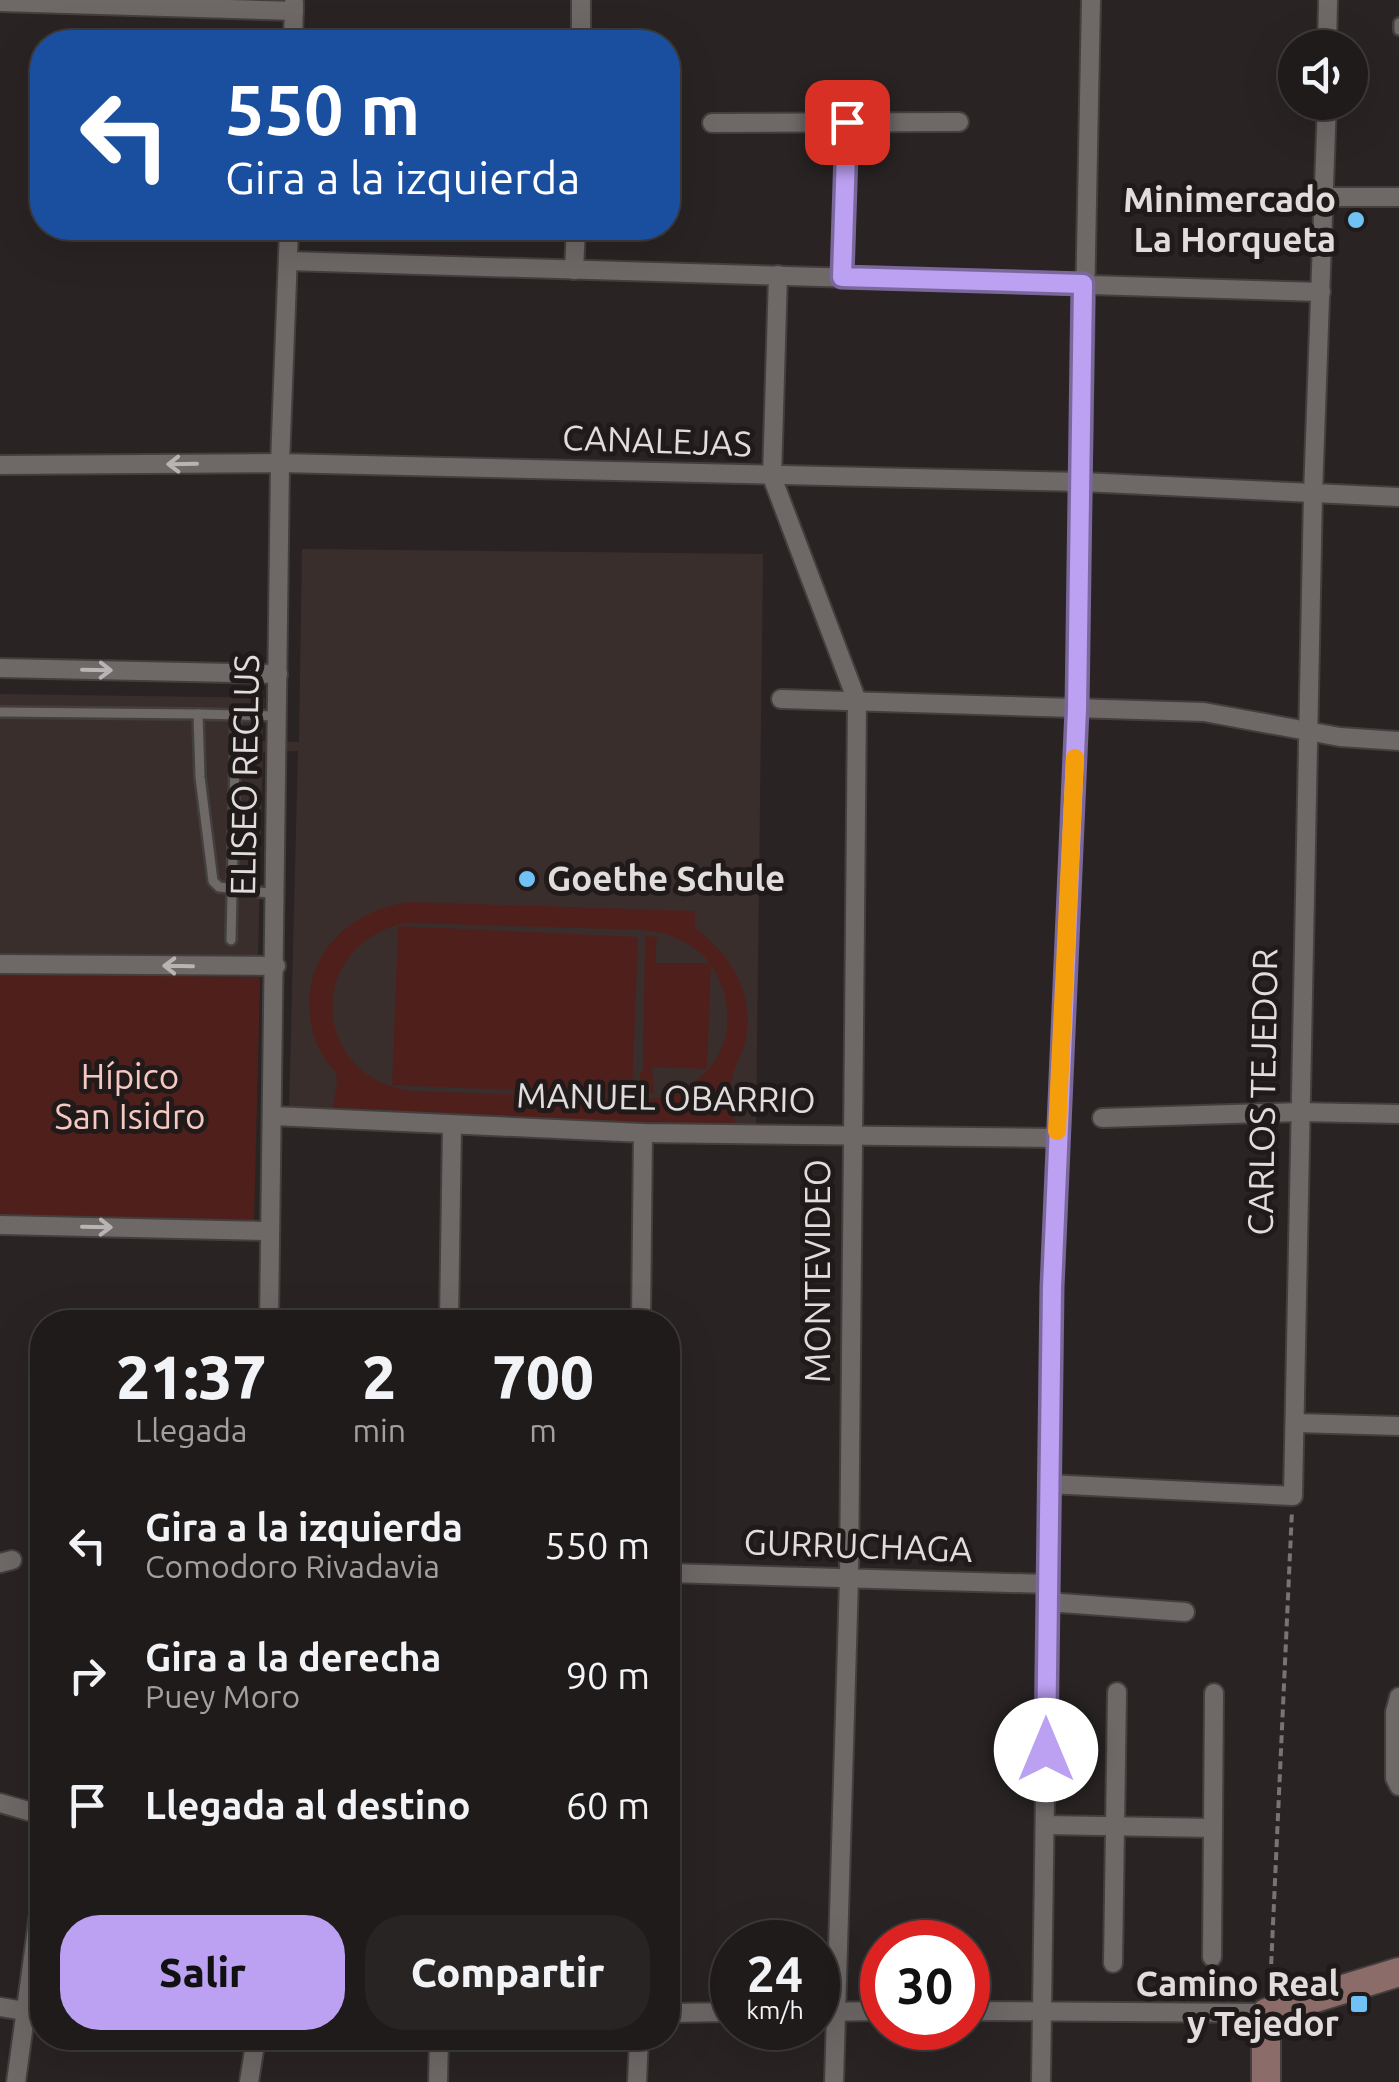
<!DOCTYPE html>
<html lang="es">
<head>
<meta charset="utf-8">
<style>
	body { margin:0; font-family:Ubuntu,sans-serif; background:#272423; color:#f1f3f6; height:100vh; display:flex; flex-direction:column; font-size:38px; white-space:nowrap }
	* { box-sizing:border-box; margin:0 }
	p { font-size:32px; color:#a1a1a2 }
	.icon { flex:none; width:55px; height:55px; fill:none; stroke:currentColor; stroke-width:2; stroke-linecap:round; stroke-linejoin:round }
	.map { position:relative; flex:1; overflow:hidden }
	.side { position:absolute; left:30px; top:1310px; width:650px; height:740px; display:flex; flex-direction:column; background:#1f1b1a; border-radius:40px; box-shadow:0 10px 40px #0002,0 0 0 2px #3c3939 }
	.side>* { flex:none }
	.banner { position:absolute; left:30px; top:30px; width:650px; height:210px; border-radius:40px; box-shadow:0 10px 40px #0002,0 0 0 2px #3c3939; background:#1a4fa0; color:#fff; overflow:hidden }
	.fabs { position:absolute; left:1278px; top:30px; display:grid; gap:20px }
	.fabs a { display:grid; place-items:center; width:90px; height:90px; border-radius:50%; background:#1f1b1a; box-shadow:0 10px 40px #0002,0 0 0 2px #3c3939; font-size:50px }
	.speed { position:absolute; left:710px; top:1920px; display:flex; gap:20px; font-size:50px; font-weight:700; text-align:center }
	.speed>* { display:grid; place-content:center; width:130px; height:130px; border-radius:50%; background:#1f1b1a; box-shadow:0 10px 40px #0002,0 0 0 2px #3c3939; line-height:1 }
	.speed small { font-size:25px; font-weight:400 }
	.speed .limit { border:15px solid #d22; background:#fff; color:#111 }
	.pin { position:absolute; display:grid; place-items:center; width:85px; height:85px; color:#fff; margin:-42px; border-radius:20px; box-shadow:0 5px 15px #0006 }
	.me { position:absolute; width:110px; margin:-55px; rotate:0deg; stroke-linejoin:round; filter:drop-shadow(0 0 8px #0008) }
	.turn { display:flex; align-items:center; gap:35px; height:210px; padding:0 30px; font-size:45px }
	.turn .icon { width:130px; height:130px; stroke-width:2.5 }
	.turn b { display:block; font-size:70px; line-height:85px }
	.eta { display:flex; justify-content:space-evenly; align-items:center; height:170px; text-align:center }
	.eta b { font-size:60px; font-weight:800; line-height:70px }
	.primary-button { display:flex; gap:20px; margin-top:auto; padding:20px 30px }
	.primary-button a { flex:1; height:115px; border-radius:40px; background:#bca0f2; color:#111; font-size:40px; font-weight:800; line-height:115px; text-align:center }
	.primary-button a+a { background:#272423; color:#f1f3f6 }
	ul { padding:0; list-style:none }
	li { display:flex; align-items:center; gap:30px; height:130px; padding:0 30px }
	li div { flex:1 }
	li b { display:block; font-size:38px }
	li em { font-style:normal }
	.map>svg:first-child { display:block }
	.built { fill:#3a2e2d }
	.green { fill:#4f201b; fill-rule:evenodd }
	.lines { fill:none; stroke-linecap:round; stroke-linejoin:round }
	.lane-casing { stroke:#433f3f; stroke-width:14 }
	.street-casing { stroke:#433f3f; stroke-width:22 }
	.secondary-casing { stroke:#433f3f; stroke-width:32 }
	.path { stroke:#787473; stroke-width:4; stroke-dasharray:8 5; stroke-linecap:butt }
	.lane { stroke:#6e6867; stroke-width:9 }
	.street { stroke:#6e6867; stroke-width:18 }
	.secondary { stroke:#8c6c68; stroke-width:28 }
	.oneway { stroke:#b8b4b3 }
	.route-casing { stroke:#7a689d; stroke-width:25 }
	.route { stroke:#bca0f2; stroke-width:18 }
	.slow { stroke:#f59e0b; stroke-width:18 }
	.poi-dot { fill:#70c2f4; stroke:#201b1a; stroke-width:4 }
	.labels { text-anchor:middle; stroke-width:10; stroke-linejoin:round; paint-order:stroke }
	.poi-label { font-size:35px; font-weight:bold; fill:#e0dddc; stroke:#201b1a; text-anchor:end }
	.street-label { font-size:35px; fill:#e0dddc; stroke:#201b1a }
	.park-label { font-size:35px; fill:#f5c8c2; stroke:#201b1a }
</style>
</head>
<body>
<div class="map">
<svg width="1399" height="2082" viewBox="0 0 1399 2082">
	<rect width="100%" height="100%" fill="#292423"/>
	<polygon class="built" points="302,549 763,554 756,1128 289,1111 298,751 263,752 258,956 0,953 0,694 265,698 262,741 299,742"/>
	<g class="green">
		<path d="M410,902l285,9v17c37,27 61,68 50,115 -3,12 -12,25 -13,37 -2,15 2,32 3,47l-403,-14c1,-11 7,-29 4,-39 -2,-5 -7,-8 -10,-13 -8,-12 -14,-28 -16,-43 -8,-64 41,-109 100,-116zM404,923l239,7c28,3 49,12 67,33h-55l2,-26 -12,-1 -2,136h-3v21h14l-2,-26 55,2 4,-105c36,59 11,121 -58,135l-241,-8c-101,-13 -108,-144 -8,-168z"/>
		<polygon points="398,926 638,937 632,1095 392,1085"/>
		<polygon points="0,973 260,977 254,1220 0,1215"/>
	</g>
	<g class="lines">
		<defs>
			<g id="lane">
				<polyline points="1399,23 1399,30"/>
				<polyline points="0,712 198,714 200,777 213,881 219,887 276,894"/>
				<polyline points="198,714 278,716"/>
				<polyline points="231,940 236,715"/>
			</g>
			<g id="street">
				<polyline points="581,0 581,42"/>
				<polyline points="0,2 294,11"/>
				<polyline points="293,42 294,3"/>
				<polyline points="1327,48 1328,0"/>
				<polyline points="712,123 959,122"/>
				<polyline points="1325,197 1399,197"/>
				<polyline points="288,261 1321,292"/>
				<polyline points="574,270 576,228"/>
				<polyline points="778,275 772,477 857,701 849,1578 834,2082"/>
				<polyline points="842,277 847,122"/>
				<polyline points="0,465 280,463 1082,482 1399,497"/>
				<polyline points="0,668 278,674"/>
				<polyline points="781,699 1204,712 1340,737 1399,741"/>
				<polyline points="0,964 276,966"/>
				<polyline points="274,1116 643,1133 1057,1138"/>
				<polyline points="1102,1118 1299,1112 1399,1114"/>
				<polyline points="0,1225 270,1231"/>
				<polyline points="269,1322 280,463 289,228"/>
				<polyline points="449,1322 452,1125"/>
				<polyline points="641,1322 643,1133"/>
				<polyline points="1296,1423 1399,1426"/>
				<polyline points="1048,1484 1293,1496 1313,494 1327,102"/>
				<polyline points="0,1563 12,1560"/>
				<polyline points="668,1573 1047,1584"/>
				<polyline points="1047,1602 1185,1612"/>
				<polyline points="1399,1697 1395,1712 1395,1778 1399,1786"/>
				<polyline points="0,1803 42,1815"/>
				<polyline points="1045,1825 1213,1828"/>
				<polyline points="1212,1957 1214,1693"/>
				<polyline points="1113,1963 1117,1692"/>
				<polyline points="0,2007 42,2014"/>
				<polyline points="968,2011 1266,2013"/>
				<polyline points="818,2012 882,2011"/>
				<polyline points="668,2013 732,2012"/>
				<polyline points="16,2082 42,1892"/>
				<polyline points="249,2082 256,2038"/>
				<polyline points="438,2082 439,2038"/>
				<polyline points="637,2082 639,2038"/>
				<polyline points="1041,2082 1052,1287 1077,709 1091,0"/>
			</g>
			<polyline id="secondary" points="1266,2082 1266,2013 1399,1972"/>
		</defs>
		<use href="#lane" class="lane-casing"/>
		<use href="#street" class="street-casing"/>
		<use href="#secondary" class="secondary-casing"/>
		<polyline class="path" points="1270,1990 1292,1510"/>
		<use href="#lane" class="lane"/>
		<use href="#street" class="street"/>
		<use href="#secondary" class="secondary"/>
	</g>
	<defs><path id="oneway-shaft" d="M-6 0H5M1.5-3L5.5 0L1.5 3" fill="none" stroke-width="1.6" stroke-linecap="round" stroke-linejoin="round" transform="scale(2.5)"/></defs>
	<g class="oneway">
		<use href="#oneway-shaft" transform="translate(182 464) rotate(179)"/>
		<use href="#oneway-shaft" transform="translate(97 670) rotate(1)"/>
		<use href="#oneway-shaft" transform="translate(178 966) rotate(-179)"/>
		<use href="#oneway-shaft" transform="translate(97 1227) rotate(1)"/>
	</g>
	<g class="lines">
		<defs>
			<polyline id="route" points="847,122 842,277 1083,284 1077,709 1052,1287 1046,1750"/>
		</defs>
		<use href="#route" class="route-casing"/>
		<use href="#route" class="route"/>
		<polyline class="slow" points="1057,1131 1075,758"/>
	</g>
	<g class="poi-dot">
		<circle cx="1356" cy="220" r="10"/>
		<circle cx="527" cy="879" r="10"/>
		<rect x="1349" y="1994" width="20" height="20" rx="5"/>
	</g>
	<g class="labels">
		<g class="poi-label">
			<text x="1336" y="212">Minimercado<tspan x="1336" dy="40">La Horqueta</tspan></text>
			<text x="547" y="891" text-anchor="start">Goethe Schule</text>
			<text x="1339" y="1996">Camino Real<tspan x="1339" dy="40">y Tejedor</tspan></text>
		</g>
		<g class="street-label">
			<text transform="translate(657 441) rotate(2)" y="12">CANALEJAS</text>
			<text transform="translate(245 775) rotate(-89)" y="12">ELISEO RECLUS</text>
			<text transform="translate(1263 1092) rotate(-89)" y="12">CARLOS TEJEDOR</text>
			<text transform="translate(666 1098) rotate(1)" y="12">MANUEL OBARRIO</text>
			<text transform="translate(818 1271) rotate(-90)" y="12">MONTEVIDEO</text>
			<text transform="translate(858 1546) rotate(2)" y="12">GURRUCHAGA</text>
		</g>
		<g class="park-label">
			<text x="130" y="1089">Hípico<tspan x="130" dy="40">San Isidro</tspan></text>
		</g>
	</g>
</svg>
<div class="fabs">
<a><svg class="icon" aria-label="sound" viewBox="0 0 24 24"><path d="M4 9h4l5-4v14l-5-4H4zM17 9q2 3 0 6"/></svg></a>
</div>
<div class="speed"><div>24<small>km/h</small></div><div class="limit">30</div></div>
<div class="pin" style="left:847px;top:122px;background:#d93025"><svg class="icon" aria-label="arrive" viewBox="0 0 24 24"><path d="M6 21V4h12l-3 4 3 4H6"/></svg></div>
<svg class="me" style="left:1046px;top:1750px" viewBox="-20 -20 40 40"><circle r="19" fill="#fff"/><path d="M0-13L10 11 0 6-10 11z" fill="#bca0f2"/></svg>
<div class="banner">
<div class="turn"><svg class="icon" aria-label="left" viewBox="0 0 24 24"><path d="M17 20v-9H6M10 6l-5 5 5 5"/></svg><div><b>550 m</b>Gira a la izquierda</div></div>
</div>
<section class="side">
<div class="eta">
<div><b>21:37</b><p>Llegada</p></div>
<div><b>2</b><p>min</p></div>
<div><b>700</b><p>m</p></div>
</div>
<ul>
<li><svg class="icon" aria-label="left" viewBox="0 0 24 24"><path d="M17 20v-9H6M10 6l-5 5 5 5"/></svg><div><b>Gira a la izquierda</b><p>Comodoro Rivadavia</p></div><em>550 m</em></li>
<li><svg class="icon" aria-label="right" viewBox="0 0 24 24"><path d="M7 20v-9h11M14 6l5 5-5 5"/></svg><div><b>Gira a la derecha</b><p>Puey Moro</p></div><em>90 m</em></li>
<li><svg class="icon" aria-label="arrive" viewBox="0 0 24 24"><path d="M6 21V4h12l-3 4 3 4H6"/></svg><div><b>Llegada al destino</b></div><em>60 m</em></li>
</ul>
<div class="primary-button"><a>Salir</a><a>Compartir</a></div>
</section>
</div>
</body>
</html>
